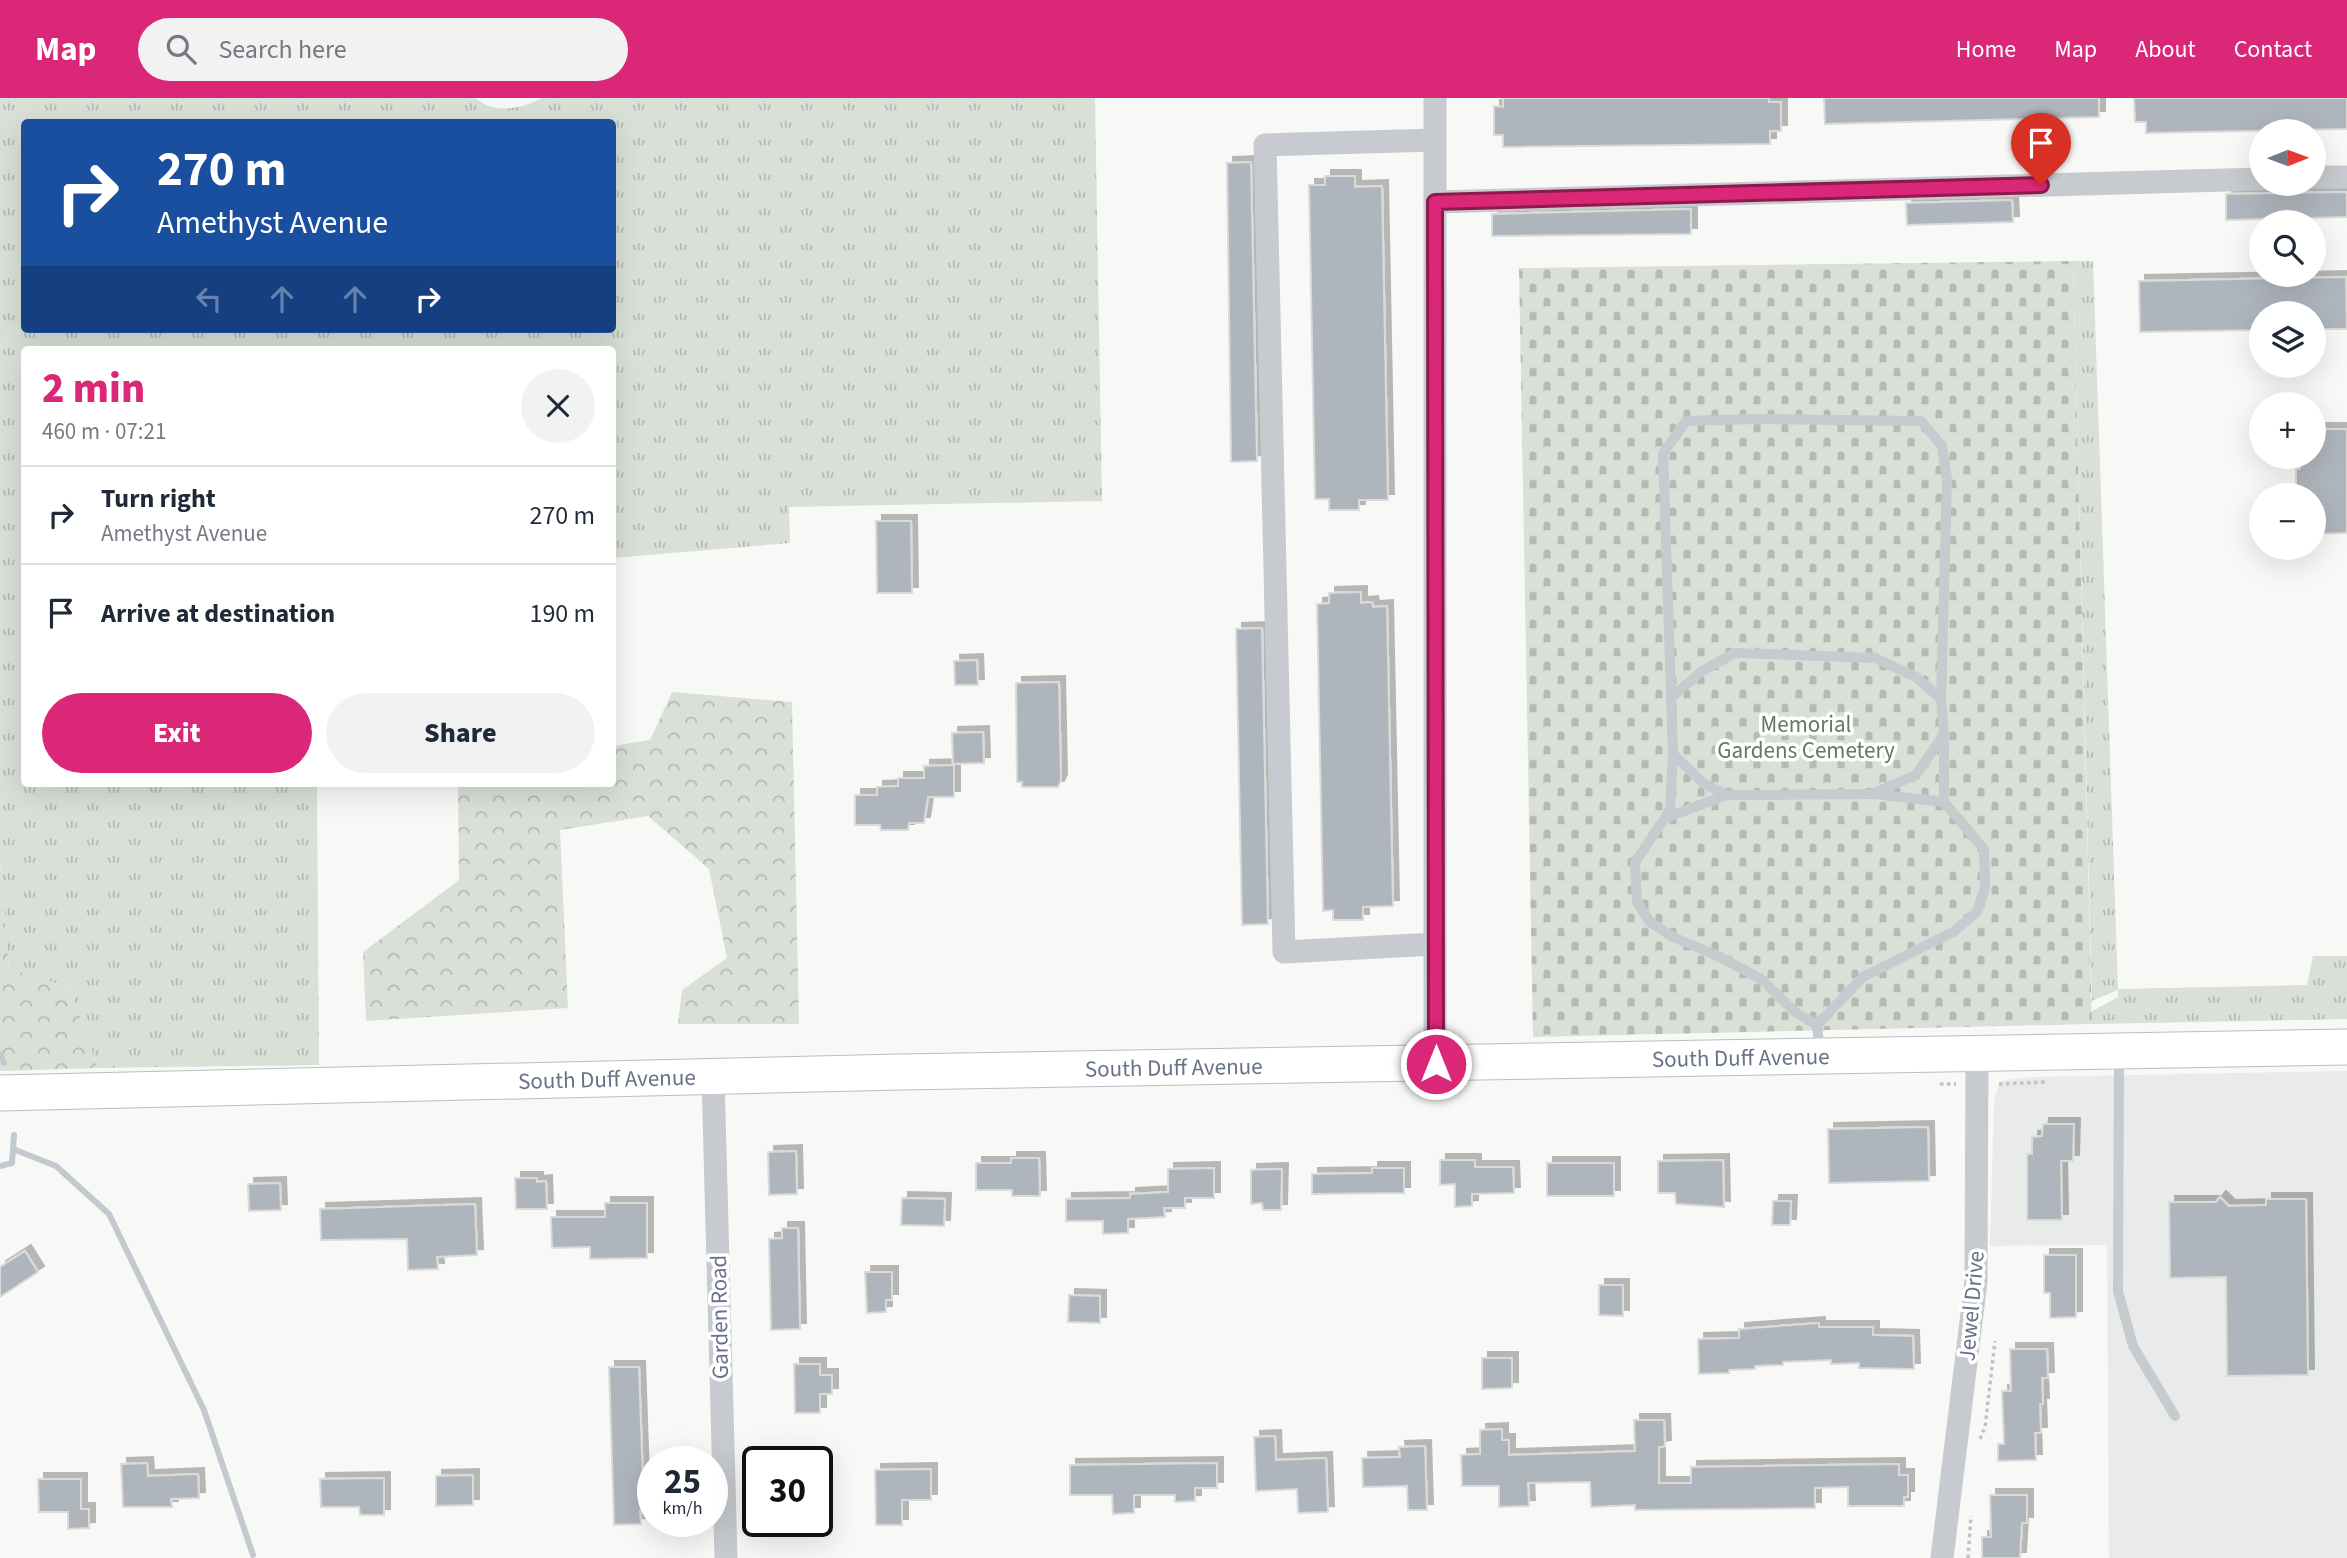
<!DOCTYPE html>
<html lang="en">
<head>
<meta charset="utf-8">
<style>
	body { margin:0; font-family:"Source Sans 3",sans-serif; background:#f2f2f3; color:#1f2937; height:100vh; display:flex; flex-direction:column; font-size:26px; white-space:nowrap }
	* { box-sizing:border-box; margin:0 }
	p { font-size:23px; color:#747a83 }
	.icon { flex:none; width:38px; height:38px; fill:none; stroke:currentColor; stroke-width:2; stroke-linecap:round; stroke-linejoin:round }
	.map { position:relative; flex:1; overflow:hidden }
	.sheet { position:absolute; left:21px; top:248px; width:595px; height:441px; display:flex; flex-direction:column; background:#fff; border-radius:7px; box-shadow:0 7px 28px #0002 }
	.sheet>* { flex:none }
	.guide { position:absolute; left:21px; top:21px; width:595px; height:214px; border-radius:7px; box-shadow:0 7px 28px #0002; background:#1a4fa0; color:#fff; overflow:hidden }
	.needle { width:46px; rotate:89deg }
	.buttons { position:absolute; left:2249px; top:21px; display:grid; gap:14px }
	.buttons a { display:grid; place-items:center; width:77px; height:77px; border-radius:50%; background:#fff; box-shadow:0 7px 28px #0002; font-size:35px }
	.speed { position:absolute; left:637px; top:1348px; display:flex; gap:14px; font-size:35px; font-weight:700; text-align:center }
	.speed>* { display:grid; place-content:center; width:91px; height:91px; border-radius:50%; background:#fff; box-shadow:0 7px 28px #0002; line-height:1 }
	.speed small { font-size:18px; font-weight:400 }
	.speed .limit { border:4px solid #111; border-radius:10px; background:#fff; color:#111 }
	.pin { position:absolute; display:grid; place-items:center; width:60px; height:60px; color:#fff; margin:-72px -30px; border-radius:50% 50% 50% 0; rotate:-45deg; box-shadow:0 0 7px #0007 }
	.pin .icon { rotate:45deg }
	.me { position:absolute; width:77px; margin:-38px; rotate:0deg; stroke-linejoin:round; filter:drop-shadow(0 0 5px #0008) }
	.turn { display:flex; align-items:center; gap:24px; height:147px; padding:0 21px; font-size:32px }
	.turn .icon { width:91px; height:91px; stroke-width:2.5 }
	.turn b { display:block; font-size:49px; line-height:60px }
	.lanes { display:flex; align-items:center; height:66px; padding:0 21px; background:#0003; justify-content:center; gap:35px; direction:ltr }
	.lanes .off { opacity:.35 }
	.round { display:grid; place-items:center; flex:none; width:74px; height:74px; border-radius:37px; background:#f2f2f3 }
	.head { display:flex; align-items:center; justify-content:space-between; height:119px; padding:0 21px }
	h1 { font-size:42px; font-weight:800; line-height:52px; color:#db2777 }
	.button { display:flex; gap:14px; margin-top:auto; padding:14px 21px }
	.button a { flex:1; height:80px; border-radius:42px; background:#db2777; color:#fff; font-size:28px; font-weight:800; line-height:80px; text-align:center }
	.button a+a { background:#f2f2f3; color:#1f2937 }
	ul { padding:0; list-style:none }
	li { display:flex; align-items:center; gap:21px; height:98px; padding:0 21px; border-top:2px solid #e0e1e3 }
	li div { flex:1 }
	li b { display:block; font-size:26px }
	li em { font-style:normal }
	header { display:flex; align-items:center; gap:42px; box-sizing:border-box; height:98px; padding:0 35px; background:#db2777; color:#fff }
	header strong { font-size:33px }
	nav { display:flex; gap:38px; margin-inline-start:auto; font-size:24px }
	.search { width:490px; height:63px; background:#f2f2f3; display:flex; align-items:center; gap:18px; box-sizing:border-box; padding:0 24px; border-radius:38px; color:#747a83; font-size:26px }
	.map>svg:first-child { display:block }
	.built { fill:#e9eaea }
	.grass { fill:url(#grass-tufts); fill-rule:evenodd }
	.forest { fill:url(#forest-crowns) }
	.cemetery { fill:url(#cemetery-stones) }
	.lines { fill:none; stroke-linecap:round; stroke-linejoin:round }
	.stream { stroke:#c2c9cf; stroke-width:6 }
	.building { fill:#afb5bd; stroke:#dadbd9; stroke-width:2; filter:url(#shadow) }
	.primary-casing { stroke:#babdc2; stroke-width:37 }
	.path { stroke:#c1c2c5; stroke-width:3.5; stroke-dasharray:3.5 3.5; stroke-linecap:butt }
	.service { stroke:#c7cace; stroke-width:10 }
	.minor { stroke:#c7cace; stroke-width:23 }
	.primary { stroke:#fff; stroke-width:35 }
	.route-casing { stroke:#8e194d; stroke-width:18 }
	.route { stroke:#db2777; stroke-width:12 }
	.labels { text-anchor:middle; stroke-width:7; stroke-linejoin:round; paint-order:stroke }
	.park-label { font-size:23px; fill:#637963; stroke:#fff }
	.street-label { font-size:23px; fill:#687387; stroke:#fff }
</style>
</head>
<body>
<header>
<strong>Map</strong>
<div class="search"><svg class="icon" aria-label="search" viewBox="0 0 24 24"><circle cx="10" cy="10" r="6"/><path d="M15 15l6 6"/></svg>Search here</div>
<nav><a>Home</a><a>Map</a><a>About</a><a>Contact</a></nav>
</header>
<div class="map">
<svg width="2347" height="1460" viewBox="0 0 2347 1460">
	<defs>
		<pattern id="grass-tufts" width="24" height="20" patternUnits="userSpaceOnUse" patternTransform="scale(1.75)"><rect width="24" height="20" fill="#d9e0d7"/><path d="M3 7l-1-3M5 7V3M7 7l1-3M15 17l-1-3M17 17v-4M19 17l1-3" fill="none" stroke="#b4bab4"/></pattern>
		<pattern id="forest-crowns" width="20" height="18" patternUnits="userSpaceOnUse" patternTransform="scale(1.75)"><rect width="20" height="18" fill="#d9e0d7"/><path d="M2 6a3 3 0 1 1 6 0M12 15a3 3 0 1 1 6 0" fill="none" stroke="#b4bab4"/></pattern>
		<pattern id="cemetery-stones" width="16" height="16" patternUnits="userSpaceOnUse" patternTransform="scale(1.75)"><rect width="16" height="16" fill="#d9e0d7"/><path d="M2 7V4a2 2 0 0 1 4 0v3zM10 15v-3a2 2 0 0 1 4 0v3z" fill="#b4bab4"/></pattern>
		<filter id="shadow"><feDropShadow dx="6" dy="-6" stdDeviation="0" flood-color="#0004"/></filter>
	</defs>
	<rect width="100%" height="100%" fill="#f8f9f6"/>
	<polygon class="built" points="2347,973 2347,1460 2109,1460 2107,1147 1990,1148 1994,1004 1999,986 2005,982 2032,979"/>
	<g class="grass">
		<path d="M0,0h475c21,17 45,11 67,0h553l7,403 -313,6 1,36 -177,15 -1,-208h-588v434h293l2,281 -221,3 -28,-80 -61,-20 -9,-107zM24,24h588v207h-588z"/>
		<polygon points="2073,163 2093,163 2118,891 2307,887 2313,858 2347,858 2347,921 2092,926 2092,913 2118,899 2118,892 2092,903"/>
	</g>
	<g class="forest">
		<polygon points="672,594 792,604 799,926 678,926 682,892 727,860 709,771 648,718 560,732 568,910 366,923 363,854 459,782 458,686 612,686 613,648 650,642"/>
		<polygon points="0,763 9,870 70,890 98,970 0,973"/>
	</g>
	<polygon class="cemetery" points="2073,163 2092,926 1533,939 1519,170"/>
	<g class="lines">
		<g class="stream">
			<polyline points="0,956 4,965"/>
			<polyline points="13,1051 56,1068 109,1116 204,1312 253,1457"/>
			<polyline points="0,1068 12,1065 14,1037"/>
		</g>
	</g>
	<g class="building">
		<polygon points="1503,0 1769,0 1769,4 1781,4 1781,33 1770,33 1770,46 1503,49 1503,37 1494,37 1494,8 1503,9"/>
		<polygon points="1824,0 2099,0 2099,19 1825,26"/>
		<polygon points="2134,0 2347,0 2347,31 2146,35 2146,24 2135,24"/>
		<polygon points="1251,64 1257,363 1231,364 1227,65"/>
		<polygon points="1325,78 1355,78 1355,89 1382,88 1388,402 1359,402 1359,412 1329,412 1329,401 1315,401 1309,87 1325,87"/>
		<polygon points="2347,94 2347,119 2226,122 2226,96"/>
		<polygon points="2012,102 2013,124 1907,127 1906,105"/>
		<polygon points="1691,111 1691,136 1492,138 1492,116"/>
		<polygon points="2346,179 2347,231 2314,231 2314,215 2261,215 2261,232 2140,234 2139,183"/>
		<polygon points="2314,331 2347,331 2347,435 2314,436 2314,397 2296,396 2296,371 2300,371 2300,359 2314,359"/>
		<polygon points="876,423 911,423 912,495 877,495"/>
		<polygon points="1361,494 1361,505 1372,504 1373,509 1387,508 1393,808 1363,809 1363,822 1333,822 1333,812 1323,813 1317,506 1329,505 1329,495"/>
		<polygon points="1262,530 1268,826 1242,827 1236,531"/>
		<polygon points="977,562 978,587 955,587 954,563"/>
		<polygon points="1059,584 1061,682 1058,689 1022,689 1022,684 1017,684 1016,585"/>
		<polygon points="983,634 984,665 953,666 952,635"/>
		<polygon points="954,667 954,699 928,699 924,725 909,725 908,732 881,732 880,727 855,727 855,697 877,697 877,689 898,688 898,680 924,680 924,668"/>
		<polygon points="2043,1026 2074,1026 2073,1063 2061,1063 2062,1122 2027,1122 2027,1056 2032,1056 2032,1039 2042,1038"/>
		<polygon points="1928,1029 1929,1083 1829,1085 1828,1031"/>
		<polygon points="796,1053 797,1096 769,1097 768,1054"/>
		<polygon points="1011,1060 1039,1060 1040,1098 1012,1098 1012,1092 976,1092 976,1065 1011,1065"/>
		<polygon points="1440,1062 1475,1062 1475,1069 1513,1069 1514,1095 1472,1096 1472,1108 1455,1109 1455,1086 1440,1087"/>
		<polygon points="1723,1062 1724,1109 1676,1106 1675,1095 1658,1095 1658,1063"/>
		<rect x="1547" y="1065" width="67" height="33"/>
		<polygon points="1214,1070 1214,1100 1185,1100 1185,1110 1164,1110 1165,1119 1128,1121 1128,1135 1103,1136 1103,1123 1066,1123 1066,1101 1130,1100 1130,1096 1168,1094 1168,1071"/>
		<polygon points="1372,1070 1404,1070 1404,1095 1312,1096 1312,1076 1372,1075"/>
		<polygon points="1282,1071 1281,1112 1263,1112 1262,1105 1251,1106 1251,1072"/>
		<polygon points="515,1080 537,1080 537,1084 546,1083 547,1111 516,1111"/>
		<polygon points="280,1085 281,1112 249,1113 248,1086"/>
		<polygon points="2220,1099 2229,1108 2266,1107 2266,1101 2306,1101 2308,1277 2227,1278 2226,1179 2170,1180 2169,1104 2216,1104"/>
		<polygon points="902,1100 945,1101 944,1128 901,1127"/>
		<polygon points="1773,1103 1791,1103 1790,1127 1772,1127"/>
		<polygon points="605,1105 647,1105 647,1160 590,1161 590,1149 552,1150 551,1119 605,1119"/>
		<polygon points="475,1106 477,1157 437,1159 438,1171 408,1172 407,1141 321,1142 320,1111"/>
		<polygon points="782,1130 798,1130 800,1231 771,1232 769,1141 782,1140"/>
		<polygon points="25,1153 38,1174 0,1199 0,1169"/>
		<polygon points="2044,1157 2076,1157 2076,1219 2050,1220 2050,1195 2044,1195"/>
		<polygon points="865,1174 892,1174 892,1202 886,1202 886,1214 867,1215"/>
		<polygon points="1599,1187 1623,1187 1623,1218 1599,1217"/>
		<polygon points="1069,1197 1100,1198 1100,1225 1068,1224"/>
		<polygon points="1819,1225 1819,1229 1873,1229 1873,1237 1913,1238 1914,1271 1859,1270 1859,1265 1831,1266 1831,1262 1783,1264 1783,1267 1755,1268 1755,1271 1729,1272 1729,1275 1699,1276 1698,1241 1739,1240 1739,1231"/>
		<polygon points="2010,1251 2047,1251 2048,1280 2042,1280 2043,1306 2040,1306 2041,1335 2035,1335 2036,1362 1998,1363 1998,1346 2004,1346 2002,1293 2011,1293"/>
		<polygon points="1482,1260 1512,1260 1512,1290 1482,1291"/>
		<polygon points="794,1266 820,1266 820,1277 832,1277 832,1296 820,1296 820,1315 795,1315"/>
		<polygon points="609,1269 639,1269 644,1413 640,1413 641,1426 614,1427"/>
		<polygon points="1634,1322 1664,1322 1665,1348 1659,1349 1659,1385 1691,1385 1691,1369 1899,1366 1899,1377 1908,1377 1908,1399 1904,1399 1904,1408 1848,1408 1848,1389 1815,1390 1815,1410 1635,1412 1635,1407 1591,1409 1590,1384 1528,1385 1529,1408 1499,1409 1499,1388 1462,1388 1461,1357 1480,1356 1480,1332 1502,1331 1502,1342 1509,1342 1509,1357 1635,1353"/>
		<polygon points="1275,1338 1276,1362 1326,1360 1328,1414 1298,1415 1297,1391 1256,1393 1254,1339"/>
		<polygon points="1425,1348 1427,1412 1408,1412 1407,1388 1363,1389 1362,1360 1400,1359 1399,1349"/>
		<polygon points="147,1365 148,1378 198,1376 199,1400 171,1401 172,1409 123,1409 121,1366"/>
		<polygon points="1217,1365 1217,1390 1195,1390 1195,1403 1175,1404 1175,1397 1134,1397 1134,1415 1113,1416 1112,1397 1070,1397 1070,1367"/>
		<polygon points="931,1371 931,1402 902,1402 902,1427 876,1427 875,1372"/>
		<polygon points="473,1377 473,1407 436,1408 436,1378"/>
		<polygon points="384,1380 384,1417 360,1417 359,1409 321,1409 320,1381"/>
		<polygon points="38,1381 81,1381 81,1411 89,1411 89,1430 68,1431 68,1414 39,1414"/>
		<polygon points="1990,1397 2027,1397 2027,1425 2022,1425 2020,1460 1982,1460 1982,1439 1991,1439"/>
	</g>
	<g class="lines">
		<defs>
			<g id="primary">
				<path id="s1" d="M0,995l900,-21 1447,-25"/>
			</g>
		</defs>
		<use href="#primary" class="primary-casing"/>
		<g class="path">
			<polyline points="1940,986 1956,986"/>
			<polyline points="1999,986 2047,984"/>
			<polyline points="1980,1341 1985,1329 1995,1243"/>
			<polyline points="1968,1460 1971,1418"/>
		</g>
		<g class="service">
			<polygon points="1757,321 1921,323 1942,348 1947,381 1941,601 1944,636 1916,677 1872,696 1727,697 1703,685 1673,656 1663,355 1686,323"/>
			<polyline points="1672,599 1702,573 1735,555 1875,560 1916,579 1941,601"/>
			<polyline points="1874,696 1944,704"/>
			<polyline points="1727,697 1665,720 1635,764 1637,804 1650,824 1673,839 1718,858 1761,881 1795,914 1817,927 1820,952"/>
			<polyline points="1665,720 1670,712 1673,656"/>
			<polyline points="1817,927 1863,879 1953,834 1977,814 1985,789 1984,751 1944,704 1944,636"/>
			<polyline points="2119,959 2118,1193 2133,1248 2175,1318"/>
		</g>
		<g class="minor">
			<polyline points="1435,0 1435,966"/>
			<polyline points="1435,42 1265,47 1284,854 1435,846"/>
			<polyline points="2314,79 2347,79"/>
			<polyline points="1435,104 2261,81"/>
			<polyline points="713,979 726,1460"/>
			<polyline points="1942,1460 1976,1183 1977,956"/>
		</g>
		<use href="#primary" class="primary"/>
	</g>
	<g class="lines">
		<defs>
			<polyline id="route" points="1436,966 1435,104 2041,87"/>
		</defs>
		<use href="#route" class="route-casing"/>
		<use href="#route" class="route"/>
	</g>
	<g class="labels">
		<g class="park-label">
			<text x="1806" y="634">Memorial<tspan x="1806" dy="26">Gardens Cemetery</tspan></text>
		</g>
		<g class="street-label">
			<text dy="8" stroke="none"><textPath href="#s1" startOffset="1741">South Duff Avenue</textPath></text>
			<text dy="8" stroke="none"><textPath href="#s1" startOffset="1174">South Duff Avenue</textPath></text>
			<text dy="8" stroke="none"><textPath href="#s1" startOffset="607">South Duff Avenue</textPath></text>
			<text transform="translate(1971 1208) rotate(-85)" y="8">Jewel Drive</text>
			<text transform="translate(719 1219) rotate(-91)" y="8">Garden Road</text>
		</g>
	</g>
</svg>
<div class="buttons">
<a><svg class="needle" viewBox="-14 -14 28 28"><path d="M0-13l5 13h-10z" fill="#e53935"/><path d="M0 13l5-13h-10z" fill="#747a83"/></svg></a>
<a><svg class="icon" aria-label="search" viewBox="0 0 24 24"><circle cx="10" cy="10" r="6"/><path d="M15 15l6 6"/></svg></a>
<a><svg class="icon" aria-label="layers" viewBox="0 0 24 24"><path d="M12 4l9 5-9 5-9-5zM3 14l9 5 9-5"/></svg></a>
<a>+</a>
<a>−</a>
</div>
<div class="speed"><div>25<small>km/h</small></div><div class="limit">30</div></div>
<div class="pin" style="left:2041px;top:87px;background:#d93025"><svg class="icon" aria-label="arrive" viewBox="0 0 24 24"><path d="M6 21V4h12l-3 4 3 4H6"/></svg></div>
<svg class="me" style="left:1436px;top:966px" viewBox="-20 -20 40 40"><circle r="17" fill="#db2777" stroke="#fff" stroke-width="3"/><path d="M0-11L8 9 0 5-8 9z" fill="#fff"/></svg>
<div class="guide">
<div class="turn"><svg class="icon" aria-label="right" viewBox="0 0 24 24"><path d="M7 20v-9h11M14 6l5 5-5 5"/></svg><div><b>270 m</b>Amethyst Avenue</div></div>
<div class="lanes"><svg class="icon off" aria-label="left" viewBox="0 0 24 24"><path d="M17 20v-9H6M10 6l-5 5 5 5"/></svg><svg class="icon off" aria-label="ahead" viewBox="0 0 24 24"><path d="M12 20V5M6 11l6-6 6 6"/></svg><svg class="icon off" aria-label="ahead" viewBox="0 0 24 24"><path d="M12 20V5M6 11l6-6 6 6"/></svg><svg class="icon" aria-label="right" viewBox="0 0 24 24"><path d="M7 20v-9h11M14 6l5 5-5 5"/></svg></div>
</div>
<section class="sheet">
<div class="head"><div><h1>2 min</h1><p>460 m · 07:21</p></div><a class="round"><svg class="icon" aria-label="close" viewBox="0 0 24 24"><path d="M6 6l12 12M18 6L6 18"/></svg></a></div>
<ul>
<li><svg class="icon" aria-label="right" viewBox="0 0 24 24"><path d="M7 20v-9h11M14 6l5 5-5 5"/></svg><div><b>Turn right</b><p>Amethyst Avenue</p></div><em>270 m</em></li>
<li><svg class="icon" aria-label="arrive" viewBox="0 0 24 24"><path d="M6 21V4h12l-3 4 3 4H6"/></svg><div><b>Arrive at destination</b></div><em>190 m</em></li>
</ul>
<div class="button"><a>Exit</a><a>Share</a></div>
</section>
</div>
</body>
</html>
